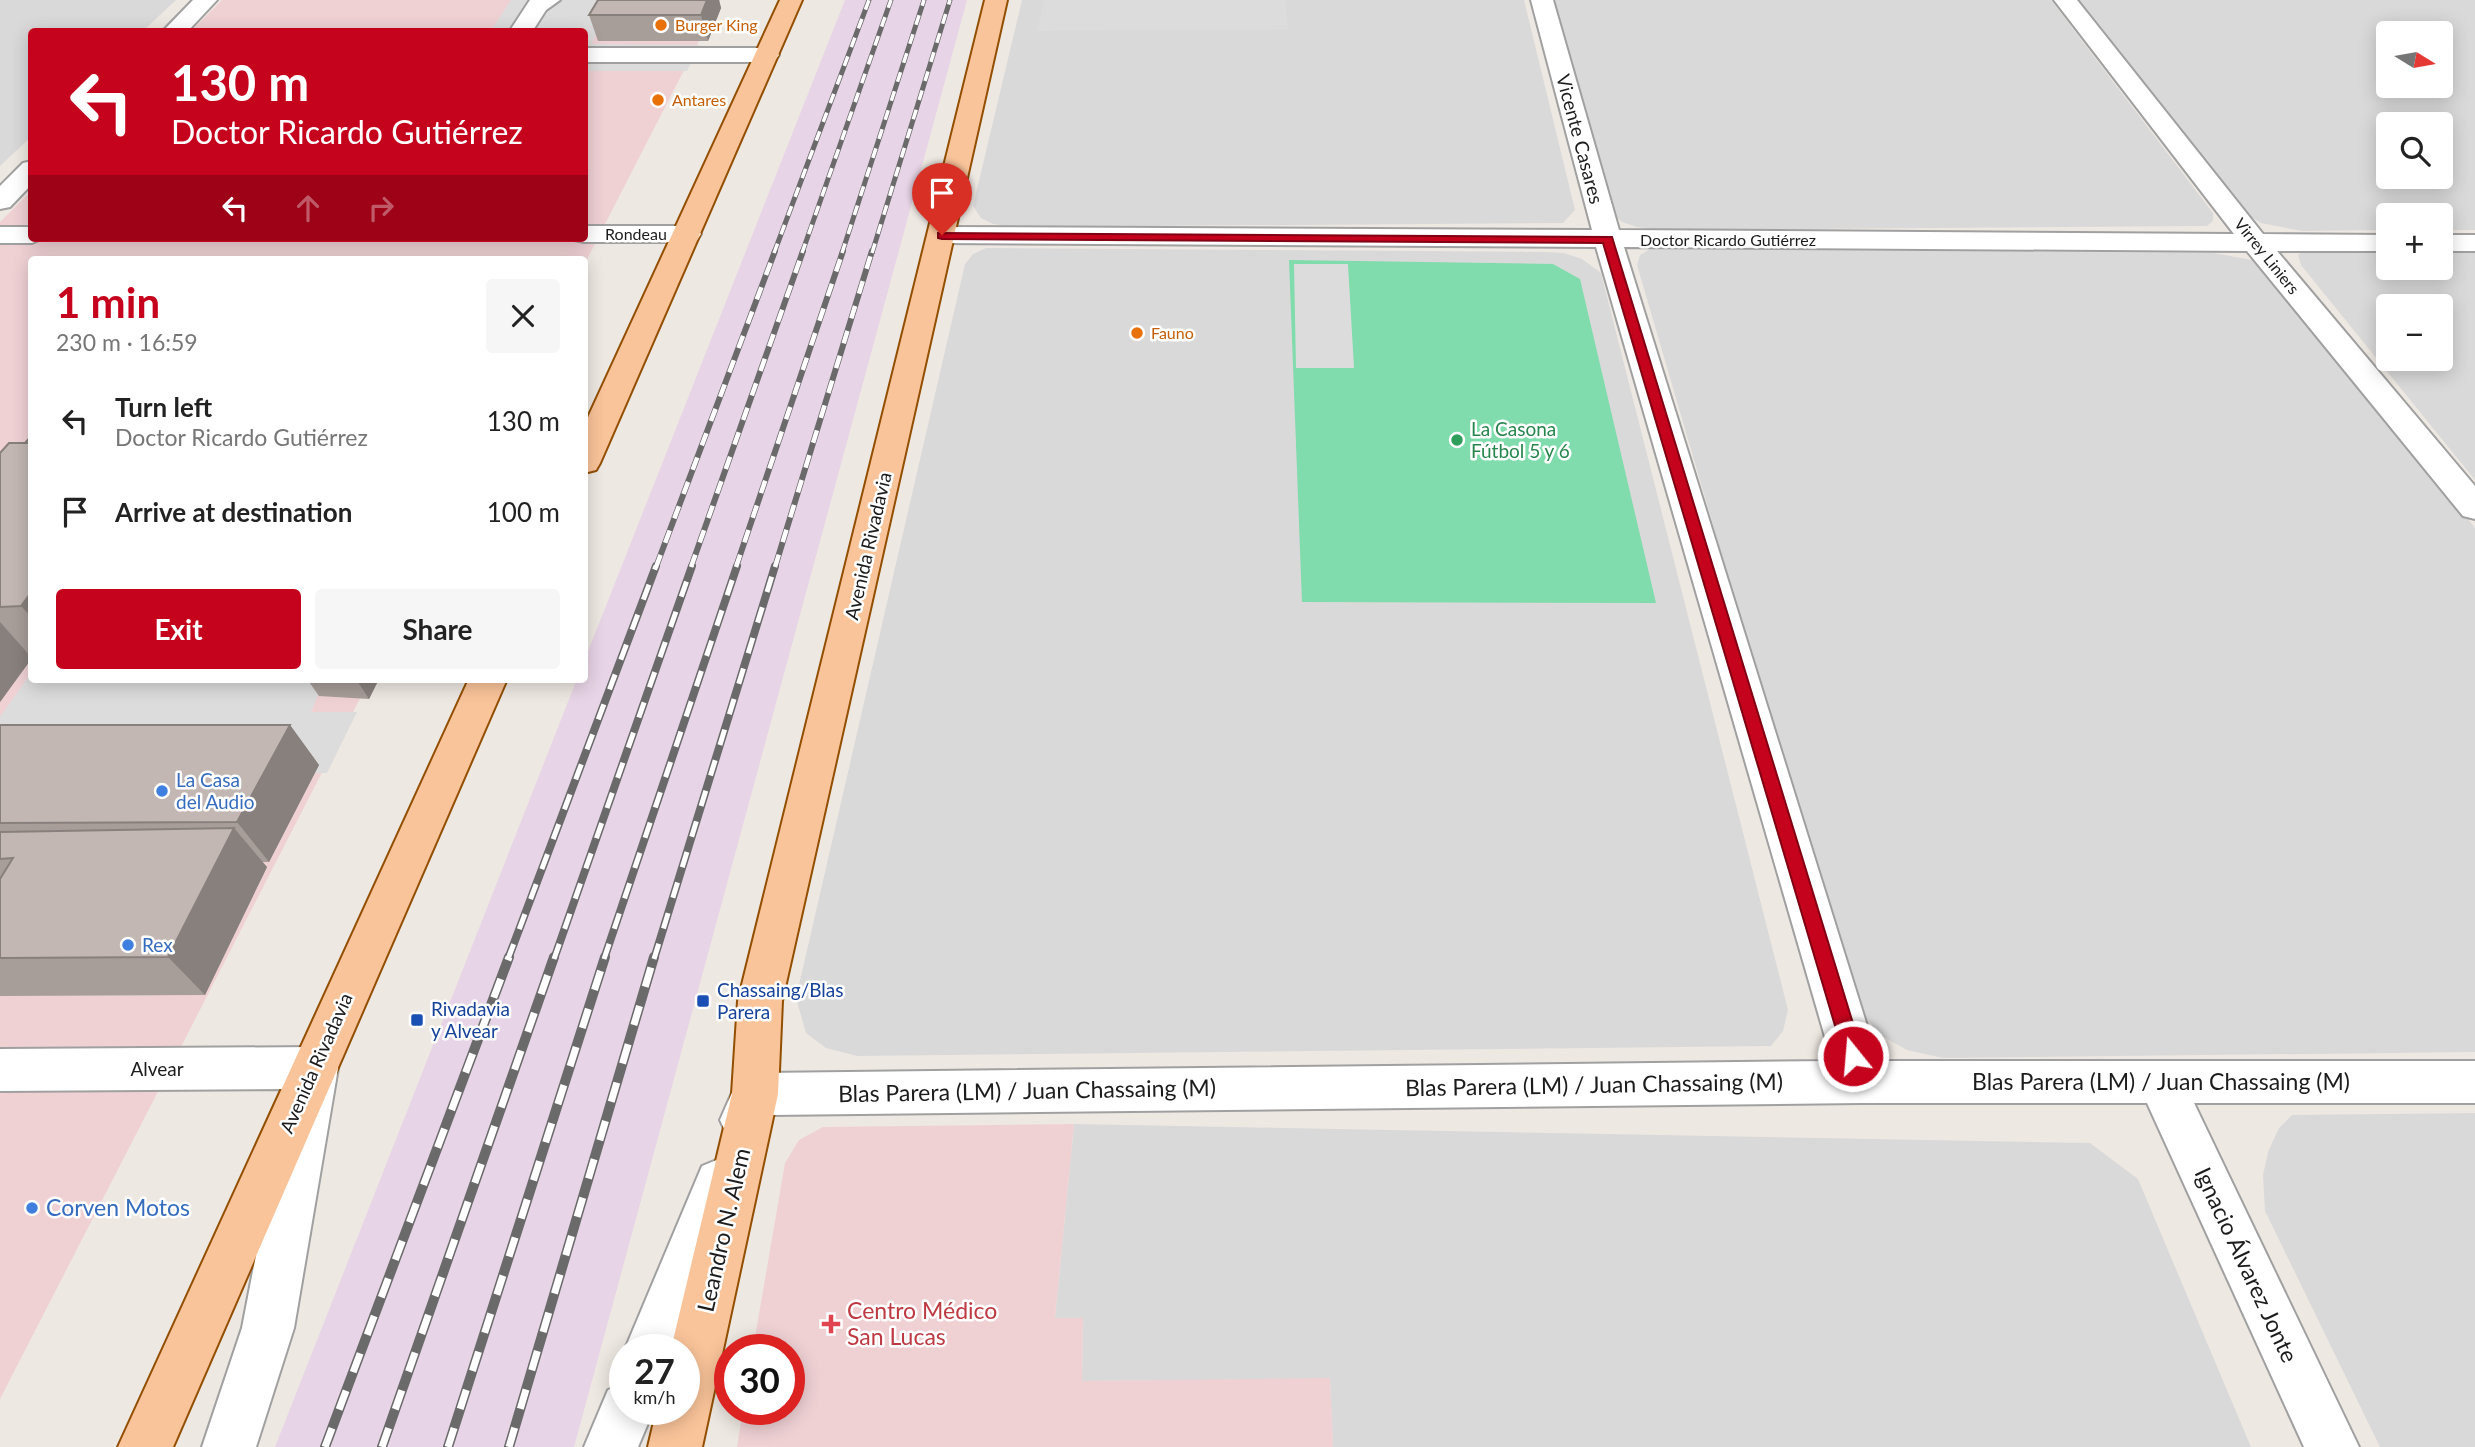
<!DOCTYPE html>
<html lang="en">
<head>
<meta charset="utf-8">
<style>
	body { margin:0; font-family:Lato,sans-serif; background:#f6f6f6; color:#222; height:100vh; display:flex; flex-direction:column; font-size:26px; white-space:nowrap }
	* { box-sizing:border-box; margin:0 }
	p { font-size:23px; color:#767676 }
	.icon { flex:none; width:38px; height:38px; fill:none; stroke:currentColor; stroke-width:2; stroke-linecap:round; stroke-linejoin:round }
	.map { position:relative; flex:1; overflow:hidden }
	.side { position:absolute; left:28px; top:256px; width:560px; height:427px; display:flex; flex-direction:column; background:#fff; border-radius:7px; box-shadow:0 4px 18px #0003 }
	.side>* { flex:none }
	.banner { position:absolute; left:28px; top:28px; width:560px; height:214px; border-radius:7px; box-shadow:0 4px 18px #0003; background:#c6031d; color:#fff; overflow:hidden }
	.needle { width:46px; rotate:101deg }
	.controls { position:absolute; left:2376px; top:21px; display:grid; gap:14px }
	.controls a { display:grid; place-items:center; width:77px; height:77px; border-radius:7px; background:#fff; box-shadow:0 4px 18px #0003; font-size:35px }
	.speed { position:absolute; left:609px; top:1334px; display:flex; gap:14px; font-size:35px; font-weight:700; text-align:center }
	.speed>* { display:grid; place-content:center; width:91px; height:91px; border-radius:50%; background:#fff; box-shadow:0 4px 18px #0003; line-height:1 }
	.speed small { font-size:18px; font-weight:400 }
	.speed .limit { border:10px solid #d22; background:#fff; color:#111 }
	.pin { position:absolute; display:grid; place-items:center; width:60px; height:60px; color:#fff; margin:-72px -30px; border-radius:50% 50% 50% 0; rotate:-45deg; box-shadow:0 0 7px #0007 }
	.pin .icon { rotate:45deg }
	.me { position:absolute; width:77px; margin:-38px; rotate:343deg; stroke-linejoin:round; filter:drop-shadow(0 0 5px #0008) }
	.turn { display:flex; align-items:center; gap:24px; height:147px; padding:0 28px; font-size:32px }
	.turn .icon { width:91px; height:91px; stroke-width:2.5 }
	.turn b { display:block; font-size:49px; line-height:60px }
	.lanes { display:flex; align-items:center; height:66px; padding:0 28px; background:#0003; justify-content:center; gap:35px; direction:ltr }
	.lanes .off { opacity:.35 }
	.round { display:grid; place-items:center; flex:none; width:74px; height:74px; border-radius:7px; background:#f6f6f6 }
	.overview { display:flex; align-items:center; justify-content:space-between; height:119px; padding:0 28px }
	h1 { font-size:42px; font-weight:700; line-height:52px; color:#c6031d }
	.button { display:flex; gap:14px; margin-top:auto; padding:14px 28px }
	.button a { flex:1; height:80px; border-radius:7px; background:#c6031d; color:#fff; font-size:28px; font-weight:700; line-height:80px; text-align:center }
	.button a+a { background:#f6f6f6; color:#222 }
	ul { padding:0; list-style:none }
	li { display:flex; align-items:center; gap:21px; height:91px; padding:0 28px }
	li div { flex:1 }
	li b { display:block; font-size:26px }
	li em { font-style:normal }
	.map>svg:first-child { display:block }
	.residential { fill:#dad9d9; fill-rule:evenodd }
	.commercial { fill:#efd1d4 }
	.industrial { fill:#e7d4e6 }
	.pitch { fill:#80dcac }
	.parking { fill:#dcdcdc }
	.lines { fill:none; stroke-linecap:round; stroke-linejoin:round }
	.minor-casing { stroke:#a0a0a0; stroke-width:4 }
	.major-casing { stroke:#924f02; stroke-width:4 }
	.minor { fill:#fff; fill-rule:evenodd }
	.major { fill:#fac49a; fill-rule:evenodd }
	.rail-far3-casing { stroke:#6a6a6a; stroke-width:5 }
	.rail-far2-casing { stroke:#6a6a6a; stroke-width:6 }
	.rail-far1-casing { stroke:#6a6a6a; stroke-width:8 }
	.rail-casing { stroke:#6a6a6a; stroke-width:10 }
	.rail-far3 { stroke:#fff; stroke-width:3.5; stroke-dasharray:10; stroke-linecap:butt }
	.rail-far2 { stroke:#fff; stroke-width:4.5; stroke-dasharray:13; stroke-linecap:butt }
	.rail-far1 { stroke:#fff; stroke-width:5; stroke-dasharray:16; stroke-linecap:butt }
	.rail { stroke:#fff; stroke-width:7; stroke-dasharray:20; stroke-linecap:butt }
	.wall { fill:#a79d99 }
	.shaded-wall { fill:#88807d }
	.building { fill:#c2b7b2; stroke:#88807d; stroke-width:2 }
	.route { fill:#c6031d; stroke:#810213; stroke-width:2 }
	.food-dot { fill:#e8710a; stroke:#fff; stroke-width:2.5 }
	.leisure-dot { fill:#2e9e5b; stroke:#fff; stroke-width:2.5 }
	.shop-dot { fill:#3f7fe0; stroke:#fff; stroke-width:2.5 }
	.transit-dot { fill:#1a4fb4; stroke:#fff; stroke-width:2.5 }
	.health-dot { fill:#e0444e; stroke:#fff; stroke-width:2.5 }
	.labels { text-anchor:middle; stroke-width:5; stroke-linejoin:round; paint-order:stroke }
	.far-food-label { font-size:16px; fill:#c56008; stroke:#fff; text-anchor:start }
	.far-street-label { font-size:16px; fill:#1c1c1c; stroke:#fff }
	.street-label { font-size:19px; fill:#1c1c1c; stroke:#fff }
	.leisure-label { font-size:19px; fill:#27864d; stroke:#fff; text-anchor:start }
	.shop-label { font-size:19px; fill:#366cbe; stroke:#fff; text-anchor:start }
	.transit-label { font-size:19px; fill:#164399; stroke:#fff; text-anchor:start }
	.near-street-label { font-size:23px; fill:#1c1c1c; stroke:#fff }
	.near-shop-label { font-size:23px; fill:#366cbe; stroke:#fff; text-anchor:start }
	.near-health-label { font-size:23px; fill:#be3a42; stroke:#fff; text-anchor:start }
</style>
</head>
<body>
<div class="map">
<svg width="2475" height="1447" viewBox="0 0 2475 1447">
	<rect width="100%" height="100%" fill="#eee8e2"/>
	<g class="residential">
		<polygon points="0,0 176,0 143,31 32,32 31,137 0,166"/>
		<polygon points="1022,0 1524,0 1575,210 1563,223 1013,227 993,224 981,218 973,206"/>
		<polygon points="1549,0 2051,0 2213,213 2213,221 2207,226 1658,230 1637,227 1622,222 1607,209"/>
		<path d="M2073,0h402v230h-34v-15h-52v15l-87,1 -41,-8 -21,-13zM2389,33h52v53h-52zM2389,124h52v53h-52z"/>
		<polygon points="986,248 1547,252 1564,253 1582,259 1601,273 1788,1010 1783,1031 1771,1046 857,1056 826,1048 806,1033 796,998 965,264 973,254"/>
		<polygon points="1650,249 2214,253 2252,260 2279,274 2475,528 2475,1052 1943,1058 1907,1050 1880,1035 1852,1000 1637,265 1640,255"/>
		<path d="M2306,249l83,1v18h52v-18h34v230l-174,-215 -3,-10zM2389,306h52v53h-52z"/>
		<polygon points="2475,1113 2475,1447 2380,1447 2265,1211 2263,1175 2268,1152 2279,1128 2292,1115"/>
		<polygon points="1074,1124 2090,1143 2138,1179 2251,1447 1333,1447 1330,1379 1082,1381 1083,1318 1055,1318"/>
	</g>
	<g class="commercial">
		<polygon points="222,0 720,0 585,263 584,259 32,259 32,679 370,679 0,1399 0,222 31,191 32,238 584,238 584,32 191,31"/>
		<polygon points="1074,1124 1055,1318 1083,1318 1082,1381 1330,1378 1333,1447 737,1447 743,1409 789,1409 789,1349 753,1349 785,1163 799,1140 823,1127"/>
	</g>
	<polygon class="industrial" points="845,0 967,0 574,1447 275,1447 577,679 584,679 585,659"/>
	<polygon class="pitch" points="1289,260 1553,264 1580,279 1656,603 1302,602"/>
	<g class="parking">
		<polygon points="511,0 644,0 613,5 591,44 700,45 687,71 585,71 584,32 490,32"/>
		<polygon points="1044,0 1285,0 1288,29 1037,31"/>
		<polygon points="1294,264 1348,264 1354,368 1296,368"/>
		<polygon points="31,673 32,679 325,679 311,712 357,712 327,773 0,771 0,717"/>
	</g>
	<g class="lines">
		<defs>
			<g id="minor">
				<polygon points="193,0 217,0 187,32 162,32"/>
				<polygon points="530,0 560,0 546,10 532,32 509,32"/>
				<polygon points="1531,0 1553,0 1619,230 2234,234 2054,0 2077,0 2263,234 2389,235 2389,251 2277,251 2475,486 2475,519 2463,516 2247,251 1624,247 1878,1061 2475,1061 2475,1103 2194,1103 2359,1447 2304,1447 2147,1103 1861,1103 770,1115 761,1135 744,1142 727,1135 720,1120 738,1079 755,1073 1832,1061 1596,247 942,243 932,241 928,235 932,229 942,227 1592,230"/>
				<polygon points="584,48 767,48 775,50 779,55 775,60 767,62 584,62"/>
				<polygon points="32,161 32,184 10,207 0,209 0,186 23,163"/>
				<polygon points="584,226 687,226 697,228 701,234 697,240 687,242 584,242 574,240 573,238 584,238"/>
				<polygon points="0,227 32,227 32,238 44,238 32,243 0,243"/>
				<rect x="2441" y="235" width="34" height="16"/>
				<polygon points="315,1047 331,1053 338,1068 294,1328 256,1447 202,1447 242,1328 288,1089 0,1091 0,1049"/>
				<polygon points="719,1159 736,1166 743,1182 677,1349 625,1349 702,1166"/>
				<polygon points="625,1383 625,1409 654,1409 638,1447 584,1447 608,1390"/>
			</g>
			<g id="major">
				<polygon points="780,0 802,0 600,463 596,470 584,473 584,426"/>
				<polygon points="985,0 1007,0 782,1001 778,1094 702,1447 648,1447 657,1409 684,1409 684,1349 671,1349 732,1094 738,1001"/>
				<polygon points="469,679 507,679 173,1447 118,1447"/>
			</g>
		</defs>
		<use href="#minor" class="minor-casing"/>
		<use href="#major" class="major-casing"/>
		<use href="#minor" class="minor"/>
		<use href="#major" class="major"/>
		<defs>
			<g id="rail-far3">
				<polyline points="774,253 869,0"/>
				<polyline points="802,253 891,0"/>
				<polyline points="842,253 924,0"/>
				<polyline points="872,253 950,0"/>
			</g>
			<g id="rail-far2">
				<polyline points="656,567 775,251"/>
				<polyline points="691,567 803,251"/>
				<polyline points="736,567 843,251"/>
				<polyline points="775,567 872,251"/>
			</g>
			<g id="rail-far1">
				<polyline points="508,959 656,566"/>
				<polyline points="554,959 692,566"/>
				<polyline points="604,959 737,566"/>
				<polyline points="654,959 775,566"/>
			</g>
			<g id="rail">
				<polyline points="325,1447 509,957"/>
				<polyline points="382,1447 554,957"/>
				<polyline points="448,1447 605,957"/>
				<polyline points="509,1447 654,957"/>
			</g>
		</defs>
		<use href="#rail-far3" class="rail-far3-casing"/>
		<use href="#rail-far2" class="rail-far2-casing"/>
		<use href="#rail-far1" class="rail-far1-casing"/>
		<use href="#rail" class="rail-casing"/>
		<use href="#rail-far3" class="rail-far3"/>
		<use href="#rail-far2" class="rail-far2"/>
		<use href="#rail-far1" class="rail-far1"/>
		<use href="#rail" class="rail"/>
	</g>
	<g class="wall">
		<polygon points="598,0 719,0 721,8 708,41 598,41 589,15"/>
		<polygon points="32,435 32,658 0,702 0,453 25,443"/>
		<polygon points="307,679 379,679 369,699 319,696"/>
		<polygon points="0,725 290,725 319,765 269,862 262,862 267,867 205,995 0,996"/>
	</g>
	<g class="shaded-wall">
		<polygon points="707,0 719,0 721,8 708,41 701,15"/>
		<polygon points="32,591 32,618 21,606"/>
		<polygon points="0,622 32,658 0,702"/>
		<polygon points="356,679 379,679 369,699"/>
		<polygon points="290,725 319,765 269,862 237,822"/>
		<polygon points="234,828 267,867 205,995 168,957"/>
	</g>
	<g class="building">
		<polygon points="598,0 707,0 701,15 589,15"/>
		<polygon points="32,435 32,443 25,443"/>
		<polygon points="9,443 32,443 32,591 21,606 0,607 0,453"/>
		<polygon points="0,725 290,725 237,822 0,823"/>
		<polygon points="234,828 168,957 0,958 0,879 13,858 0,859 0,832"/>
	</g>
	<polygon class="route" points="938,233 1612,237 1863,1056 1860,1062 1853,1064 1847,1062 1844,1056 1603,243 942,239 938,238"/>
	<g class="food-dot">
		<circle cx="661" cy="25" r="7"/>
		<circle cx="658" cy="100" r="7"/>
		<circle cx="1137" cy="333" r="7"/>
	</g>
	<circle class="leisure-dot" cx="1457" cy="440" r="7"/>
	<g class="shop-dot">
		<circle cx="162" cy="791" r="7"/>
		<circle cx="128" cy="945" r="7"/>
		<circle cx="32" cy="1208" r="7"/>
	</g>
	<g class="transit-dot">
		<rect x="696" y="994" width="14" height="14" rx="3.5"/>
		<rect x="410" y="1013" width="14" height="14" rx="3.5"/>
	</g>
	<path class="health-dot" d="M827.5 1313.5h7v7h7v7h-7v7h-7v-7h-7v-7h7z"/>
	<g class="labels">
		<g class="far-food-label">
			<text x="675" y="31">Burger King</text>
			<text x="672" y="106">Antares</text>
			<text x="1151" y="339">Fauno</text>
		</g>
		<g class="far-street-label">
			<text x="636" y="240">Rondeau</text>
			<text x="1728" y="246">Doctor Ricardo Gutiérrez</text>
			<text transform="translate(2267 256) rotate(51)" y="6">Virrey Liniers</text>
		</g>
		<g class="street-label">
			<text transform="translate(1580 139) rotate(75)" y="7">Vicente Casares</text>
			<text transform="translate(868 546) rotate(-77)" y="7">Avenida Rivadavia</text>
			<text transform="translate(316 1063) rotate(-66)" y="7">Avenida Rivadavia</text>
			<text x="157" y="1076">Alvear</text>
		</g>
		<g class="leisure-label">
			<text x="1471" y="436">La Casona<tspan x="1471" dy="22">Fútbol 5 y 6</tspan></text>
		</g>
		<g class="shop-label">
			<text x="176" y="787">La Casa<tspan x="176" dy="22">del Audio</tspan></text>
			<text x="142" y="952">Rex</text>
		</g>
		<g class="transit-label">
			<text x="717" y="997">Chassaing/Blas<tspan x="717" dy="22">Parera</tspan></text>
			<text x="431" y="1016">Rivadavia<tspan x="431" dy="22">y Alvear</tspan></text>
		</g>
		<g class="near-street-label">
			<text x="2161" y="1090">Blas Parera (LM) / Juan Chassaing (M)</text>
			<text transform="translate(1594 1085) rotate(-1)" y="8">Blas Parera (LM) / Juan Chassaing (M)</text>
			<text transform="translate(1027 1091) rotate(-1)" y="8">Blas Parera (LM) / Juan Chassaing (M)</text>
			<text transform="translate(724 1230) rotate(-77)" y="8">Leandro N. Alem</text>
			<text transform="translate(2246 1265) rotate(65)" y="8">Ignacio Álvarez Jonte</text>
		</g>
		<g class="near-shop-label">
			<text x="46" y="1216">Corven Motos</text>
		</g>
		<g class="near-health-label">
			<text x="847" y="1319">Centro Médico<tspan x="847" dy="26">San Lucas</tspan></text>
		</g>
	</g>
</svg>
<div class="controls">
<a><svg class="needle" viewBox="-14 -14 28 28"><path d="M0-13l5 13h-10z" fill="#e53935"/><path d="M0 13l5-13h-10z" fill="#767676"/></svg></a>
<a><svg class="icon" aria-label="search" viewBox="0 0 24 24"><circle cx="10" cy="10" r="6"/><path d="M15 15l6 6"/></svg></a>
<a>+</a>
<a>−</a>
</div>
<div class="speed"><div>27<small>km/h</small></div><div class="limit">30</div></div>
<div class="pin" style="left:942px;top:235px;background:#d93025"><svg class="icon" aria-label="arrive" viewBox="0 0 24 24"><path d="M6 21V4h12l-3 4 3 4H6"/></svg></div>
<svg class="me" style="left:1853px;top:1056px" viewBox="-20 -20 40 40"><circle r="17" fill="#c6031d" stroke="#fff" stroke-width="3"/><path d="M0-11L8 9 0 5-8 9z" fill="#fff"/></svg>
<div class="banner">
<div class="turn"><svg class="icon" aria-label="left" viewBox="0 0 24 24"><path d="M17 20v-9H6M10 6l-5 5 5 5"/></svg><div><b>130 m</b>Doctor Ricardo Gutiérrez</div></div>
<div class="lanes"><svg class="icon" aria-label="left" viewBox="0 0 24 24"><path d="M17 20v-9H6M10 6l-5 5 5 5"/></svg><svg class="icon off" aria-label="ahead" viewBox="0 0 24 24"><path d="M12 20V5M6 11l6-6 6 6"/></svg><svg class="icon off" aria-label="right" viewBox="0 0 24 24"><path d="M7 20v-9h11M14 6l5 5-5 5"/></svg></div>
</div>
<section class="side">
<div class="overview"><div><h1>1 min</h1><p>230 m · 16:59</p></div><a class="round"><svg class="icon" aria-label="close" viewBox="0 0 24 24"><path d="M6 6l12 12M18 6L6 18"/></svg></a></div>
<ul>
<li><svg class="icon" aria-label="left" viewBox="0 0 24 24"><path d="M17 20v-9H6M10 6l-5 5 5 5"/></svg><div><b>Turn left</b><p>Doctor Ricardo Gutiérrez</p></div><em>130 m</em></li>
<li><svg class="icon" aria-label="arrive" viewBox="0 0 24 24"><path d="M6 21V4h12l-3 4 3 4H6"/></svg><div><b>Arrive at destination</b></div><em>100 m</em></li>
</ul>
<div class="button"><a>Exit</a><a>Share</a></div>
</section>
</div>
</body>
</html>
